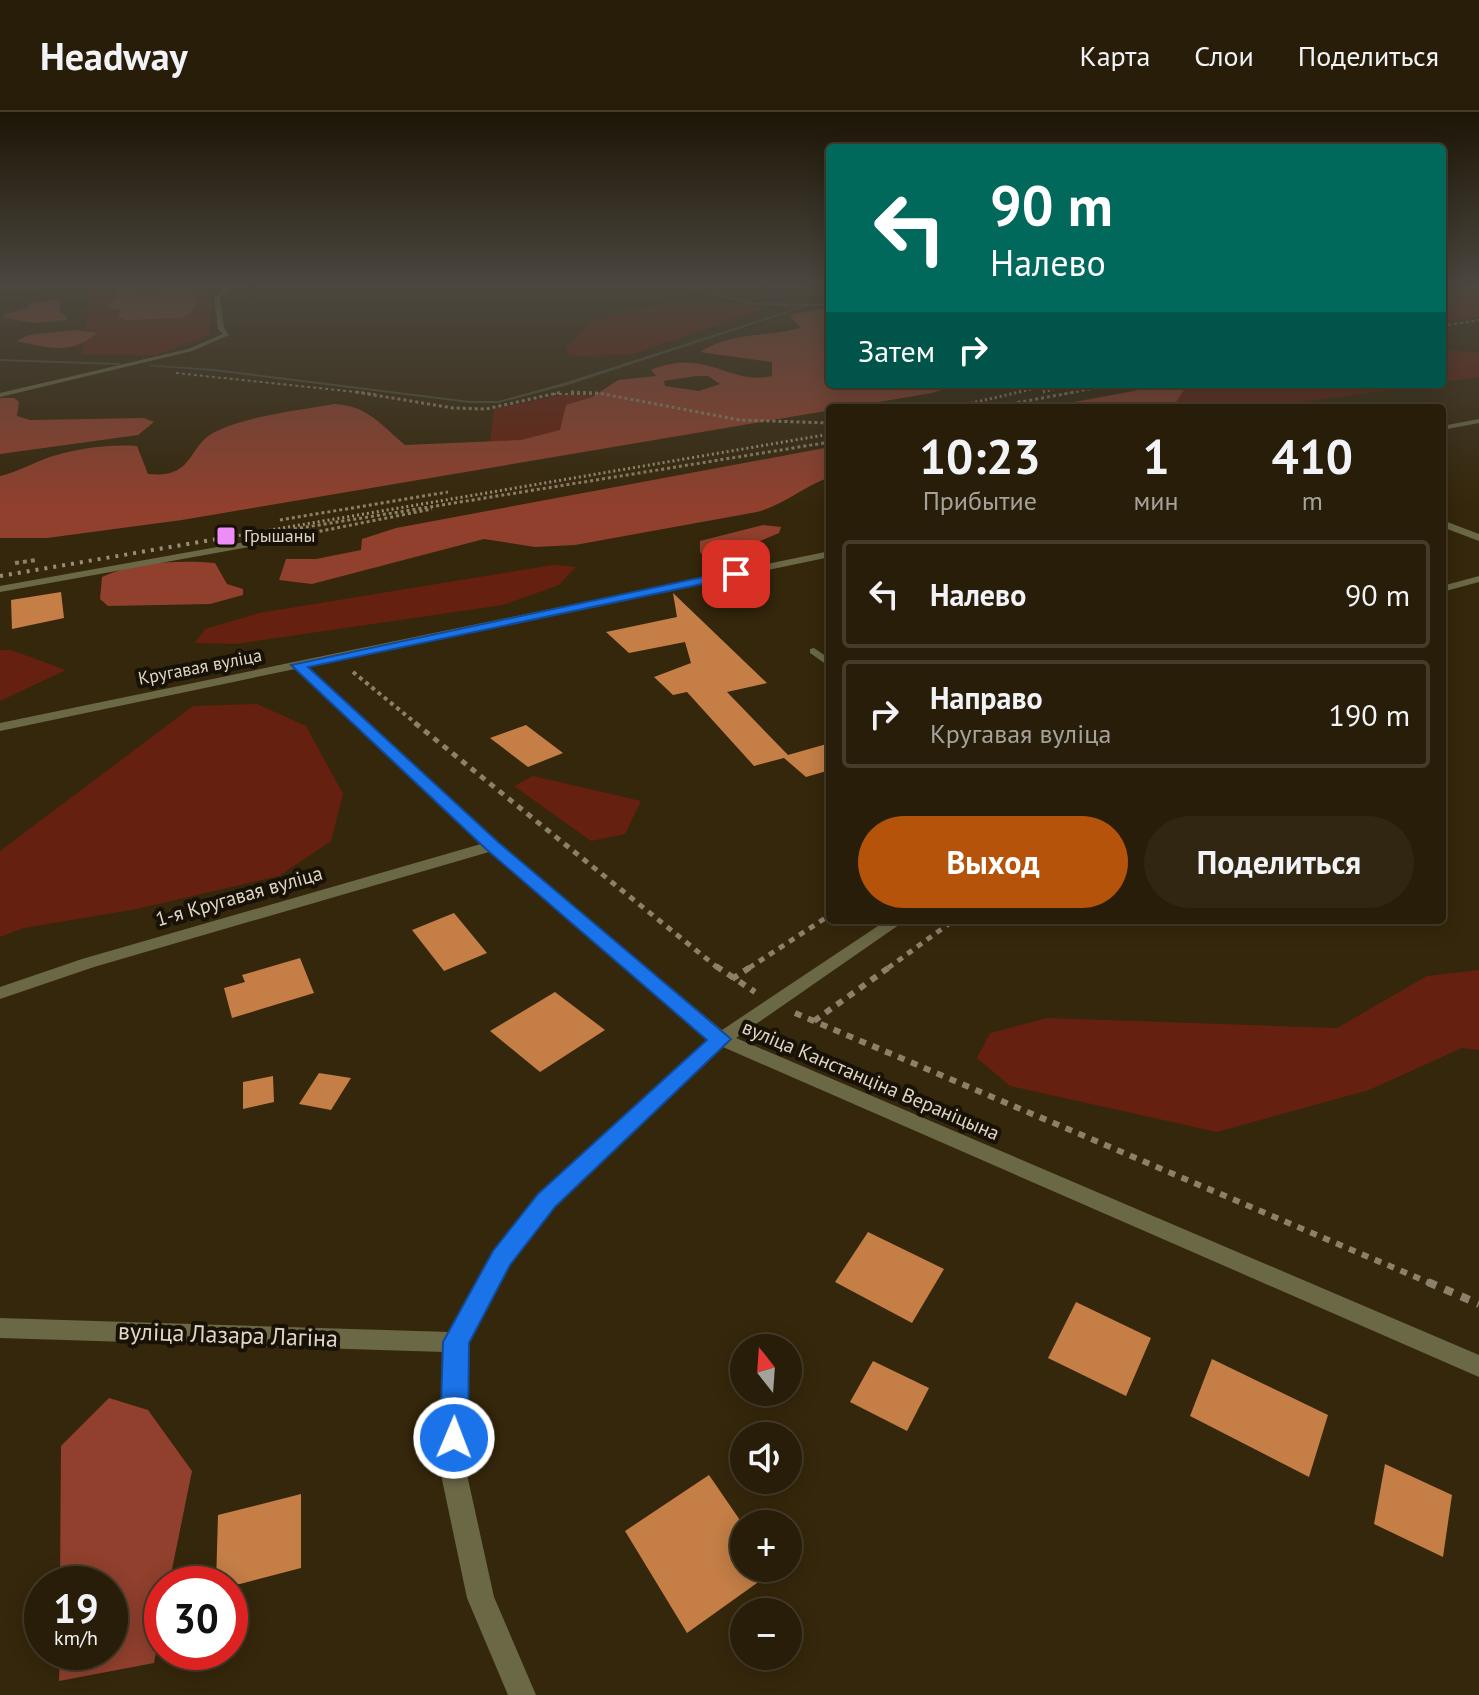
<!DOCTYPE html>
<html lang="ru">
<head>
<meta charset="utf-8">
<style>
	body { margin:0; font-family:"PT Sans",sans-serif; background:#302612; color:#f1f3f6; height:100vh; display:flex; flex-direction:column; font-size:30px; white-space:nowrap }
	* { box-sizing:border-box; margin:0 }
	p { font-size:26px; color:#a5a29c }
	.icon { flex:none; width:44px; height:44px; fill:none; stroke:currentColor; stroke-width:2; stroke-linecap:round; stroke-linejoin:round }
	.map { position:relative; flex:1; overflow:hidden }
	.panel { position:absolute; left:826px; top:292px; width:620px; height:520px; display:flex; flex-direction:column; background:#281d08; border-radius:8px; box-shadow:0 4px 20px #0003,0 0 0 2px #443b29 }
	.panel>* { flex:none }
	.guide { position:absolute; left:826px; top:32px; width:620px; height:244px; border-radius:8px; box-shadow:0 4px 20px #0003,0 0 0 2px #443b29; background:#00695c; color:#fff; overflow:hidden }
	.needle { width:52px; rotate:343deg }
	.tools { position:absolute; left:730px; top:1222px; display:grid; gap:16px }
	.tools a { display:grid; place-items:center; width:72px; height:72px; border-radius:50%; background:#281d08; box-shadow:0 4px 20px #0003,0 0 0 2px #443b29; font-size:40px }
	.speed { position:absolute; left:24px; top:1454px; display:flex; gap:16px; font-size:40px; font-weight:700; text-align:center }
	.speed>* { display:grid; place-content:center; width:104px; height:104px; border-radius:50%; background:#281d08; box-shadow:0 4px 20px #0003,0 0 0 2px #443b29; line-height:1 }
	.speed small { font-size:20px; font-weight:400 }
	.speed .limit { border:12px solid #d22; background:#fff; color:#111 }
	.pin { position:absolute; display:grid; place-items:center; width:68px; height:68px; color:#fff; margin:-34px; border-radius:16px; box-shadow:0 4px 12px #0006 }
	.me { position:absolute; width:88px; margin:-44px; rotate:1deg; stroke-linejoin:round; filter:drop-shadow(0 0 6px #0008) }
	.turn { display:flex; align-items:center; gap:28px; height:168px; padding:0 32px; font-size:36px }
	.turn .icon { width:104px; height:104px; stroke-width:2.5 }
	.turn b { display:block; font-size:56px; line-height:68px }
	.then { display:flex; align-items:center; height:76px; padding:0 32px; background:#0003; gap:16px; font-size:30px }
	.eta { display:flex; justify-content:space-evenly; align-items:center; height:136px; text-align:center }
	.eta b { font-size:48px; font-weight:700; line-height:56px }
	.primary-button { display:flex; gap:16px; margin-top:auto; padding:16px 32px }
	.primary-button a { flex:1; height:92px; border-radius:48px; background:#b45309; color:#fff; font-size:32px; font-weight:700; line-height:92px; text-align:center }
	.primary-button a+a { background:#302612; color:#f1f3f6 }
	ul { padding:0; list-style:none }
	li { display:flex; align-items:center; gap:24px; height:108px; margin:0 16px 12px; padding:0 16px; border:4px solid #443b29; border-radius:8px }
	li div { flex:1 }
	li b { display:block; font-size:30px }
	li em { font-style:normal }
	header { display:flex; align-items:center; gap:48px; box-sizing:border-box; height:112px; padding:0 40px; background:#281d08; border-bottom:2px solid #443b29 }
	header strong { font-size:38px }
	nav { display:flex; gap:44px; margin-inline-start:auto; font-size:28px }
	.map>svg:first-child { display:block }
	.green { fill:#66200f }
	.forest { fill:#90402d; fill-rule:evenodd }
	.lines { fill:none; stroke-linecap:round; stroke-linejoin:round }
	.stream { fill:#4a4e3b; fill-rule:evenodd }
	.building { fill:#c47e46 }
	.path-far5 { stroke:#8b806a; stroke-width:2; stroke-dasharray:3 3; stroke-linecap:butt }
	.path-far4 { stroke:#8b806a; stroke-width:3; stroke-dasharray:3 3; stroke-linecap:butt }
	.path-far3 { stroke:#8b806a; stroke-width:4; stroke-dasharray:4 4; stroke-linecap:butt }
	.path-far2 { stroke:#8b806a; stroke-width:5; stroke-dasharray:6 6; stroke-linecap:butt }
	.path-far1 { stroke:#8b806a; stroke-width:6; stroke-dasharray:7 7; stroke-linecap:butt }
	.path { stroke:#8b806a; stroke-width:8; stroke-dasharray:9 9; stroke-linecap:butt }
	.service { fill:#6b6846; fill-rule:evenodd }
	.minor { fill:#6b6846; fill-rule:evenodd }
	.rail-far1 { stroke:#998d78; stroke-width:3; stroke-dasharray:2 3; stroke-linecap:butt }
	.rail { stroke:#998d78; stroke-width:4; stroke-dasharray:3 6; stroke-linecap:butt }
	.route { fill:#1a73e8; stroke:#114b97; stroke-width:2 }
	.poi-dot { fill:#ee8cf8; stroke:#171106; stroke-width:3 }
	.labels { text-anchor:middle; stroke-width:8; stroke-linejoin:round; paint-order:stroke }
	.far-poi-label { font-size:18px; fill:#dfd6c6; stroke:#171106; text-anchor:start }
	.far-street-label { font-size:18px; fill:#dfd6c6; stroke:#171106 }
	.street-label { font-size:20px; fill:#dfd6c6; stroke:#171106 }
	.near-street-label { font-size:24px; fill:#dfd6c6; stroke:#171106 }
</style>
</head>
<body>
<header>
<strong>Headway</strong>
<nav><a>Карта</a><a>Слои</a><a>Поделиться</a></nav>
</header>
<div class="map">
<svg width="1479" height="1583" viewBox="0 0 1479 1583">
	<rect width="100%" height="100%" fill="#35270b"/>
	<g class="green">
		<polygon points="0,171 206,171 212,176 209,223 156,243 82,242 91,172 0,179"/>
		<polygon points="1442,176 1479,179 1479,205 1442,210"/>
		<polygon points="676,190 721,190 767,196 630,243 570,244 566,236 593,208"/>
		<polygon points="1442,238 1479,240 1479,265 1442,270"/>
		<polygon points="1188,272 1431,272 1275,294 1240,290 1172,296"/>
		<polygon points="566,282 592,283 646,296 566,322 490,332 494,297"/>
		<polygon points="553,453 576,455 559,473 503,493 236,532 195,531 205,517 259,501"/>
		<polygon points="0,538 11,538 66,558 0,589"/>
		<polygon points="257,592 306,614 343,682 331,729 279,764 137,797 24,816 0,825 0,739 193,594"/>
		<polygon points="533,664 641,689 625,722 591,729 514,674"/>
		<polygon points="1479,858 1479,938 1462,936 1369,978 1217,1020 1010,974 977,946 990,921 1047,906 1337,916 1427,864"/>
	</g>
	<g class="forest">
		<polygon points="173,171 184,174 198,188 192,200 180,206 126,208 118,205 122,198 107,195 116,185 114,175 142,172 144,176 137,181 152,184 167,176 163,172"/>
		<polygon points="54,187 61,189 59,200 67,204 67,208 35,211 4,206 4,202 28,196 31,191"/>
		<path d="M830,195v77h131l-29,9 -750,127 -135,18h-47v-62c16,-4 27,-10 42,-16 28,-11 66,-16 95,-14l11,28c48,5 38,-29 69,-43 35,-16 79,-20 117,-27 33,1 47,21 71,41l116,-5 39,-10 6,-25 26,-8 26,-17 38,-4 -5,-6c55,-23 78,16 121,6v-14l-72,-10c36,-21 61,-14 101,-24l-12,-13zM695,264h13l12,8 -21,7 -34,-5 -1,-5z"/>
		<path d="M76,218l21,3c-26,23 -51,14 -81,8l13,-6z"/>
		<polygon points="1171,272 1188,272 1172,296 1042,296"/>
		<polygon points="0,286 14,286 19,290 17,304 30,308 144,306 154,310 138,323 0,342"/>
		<path d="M830,335v30c-26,9 -46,28 -73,35l-182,33 -40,2 -51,-8 -172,45 -33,-4 7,-21h30l45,-9 1,-11 34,-11z"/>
		<polygon points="763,413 781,415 779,421 720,446 707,448 700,440 700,429"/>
		<path d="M215,451l12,21 16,5v6l-33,9 -102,2 -8,-7 2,-22c33,-15 77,-17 113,-14z"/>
		<polygon points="109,1286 148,1298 192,1359 169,1472 162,1472 162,1509 154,1551 59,1569 60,1540 110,1540 110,1472 60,1472 61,1334"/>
	</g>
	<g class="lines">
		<g class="stream">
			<polygon points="667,171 673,171 755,191 830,192 830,194 808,194 568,273 498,291 470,291 214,259 149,254 151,253 214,257 470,289 498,289 564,271 803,194 755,193"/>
			<polygon points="1442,178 1479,182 1479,184 1442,180"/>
			<polygon points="0,247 119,251 121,252 119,253 0,249"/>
		</g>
	</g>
	<g class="building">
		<polygon points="61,480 64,506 12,517 11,488"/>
		<polygon points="673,481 767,571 727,580 788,643 830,631 830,658 806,665 784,646 754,654 687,580 673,583 654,565 691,551 685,530 629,541 606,520 677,505"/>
		<polygon points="526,613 563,641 528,655 490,626"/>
		<polygon points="454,801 487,841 444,859 412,818"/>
		<polygon points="300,846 314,881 232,906 224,876 245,870 242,863"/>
		<polygon points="555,880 605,918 540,960 490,919"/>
		<polygon points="319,961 351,966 331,998 299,992"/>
		<polygon points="273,964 274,990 243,997 243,970"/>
		<polygon points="868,1120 944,1157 912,1211 835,1170"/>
		<polygon points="1076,1190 1151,1226 1126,1284 1048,1246"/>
		<polygon points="1212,1247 1328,1303 1309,1365 1190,1304"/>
		<polygon points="873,1249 929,1276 907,1319 850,1290"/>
		<polygon points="1385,1352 1452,1383 1443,1445 1374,1412"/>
		<polygon points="709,1363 744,1414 744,1456 778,1456 687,1521 625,1419"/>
		<polygon points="301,1382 301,1456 240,1472 216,1472 218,1403"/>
	</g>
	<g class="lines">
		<g class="path-far5">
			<polyline points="1442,214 1479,208"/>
			<polyline points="176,261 375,282"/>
			<polyline points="553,282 605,282"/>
			<polyline points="1064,282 1121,272"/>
		</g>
		<g class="path-far4">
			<polyline points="356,280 453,296 486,297 562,280"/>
			<polyline points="571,280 598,281 740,308 830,311"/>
			<polyline points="988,296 1075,280"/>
			<polyline points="280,408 448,380"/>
			<polyline points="294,417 830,330"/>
			<polyline points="296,424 432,397"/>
		</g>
		<g class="path-far3">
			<polyline points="15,451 37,448"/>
			<polyline points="353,560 418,613"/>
		</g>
		<g class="path-far2">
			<polyline points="415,611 718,856"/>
			<polyline points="749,856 830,803"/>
			<polyline points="888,856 954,808"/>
		</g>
		<g class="path-far1">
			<polyline points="716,854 755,880"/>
			<polyline points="732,867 752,854"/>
			<polyline points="795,901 1432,1172"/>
			<polyline points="814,909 891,854"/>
		</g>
		<polyline class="path" points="1428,1170 1479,1192"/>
		<g class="service">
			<polygon points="218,171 224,171 228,179 220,185 224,216 229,223 192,239 0,285 0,281 188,237 223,222 218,217 214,185 222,179"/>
			<polygon points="279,424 283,427 282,429 0,480 0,474"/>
			<polygon points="814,536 830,547 830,555 810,541 810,537"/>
		</g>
		<g class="minor">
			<polygon points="1479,307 1479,311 1442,318 1442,314"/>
			<polygon points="1442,408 1479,422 1479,429 1442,415"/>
			<polygon points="830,439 830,445 307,555 497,731 722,918 887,808 906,808 736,926 1479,1243 1479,1265 723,935 553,1094 510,1152 468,1231 466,1358 494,1485 536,1583 508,1583 467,1486 440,1358 444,1240 0,1226 0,1206 450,1220 494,1140 539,1082 709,927 489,740 94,855 0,887 0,875 82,847 481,732 295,557 0,619 0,611"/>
			<polygon points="1479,464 1479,470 1442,480 1442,474"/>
		</g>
		<g class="rail-far1">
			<polyline points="1043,280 1070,272"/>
			<polyline points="951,296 1053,272"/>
			<polyline points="224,426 830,322"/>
		</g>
		<polyline class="rail" points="0,464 235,424"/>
	</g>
	<linearGradient id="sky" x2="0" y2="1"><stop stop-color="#1d1506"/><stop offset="0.44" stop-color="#4b473f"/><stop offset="1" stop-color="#4b473f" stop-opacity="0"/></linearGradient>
	<rect width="1479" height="393" fill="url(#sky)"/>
	<polygon class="route" points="736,458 742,462 740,464 308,555 498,730 731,927 555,1095 510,1153 469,1231 468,1326 464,1336 454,1340 444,1336 440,1326 443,1230 493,1139 538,1082 707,928 486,737 291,553"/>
	<rect class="poi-dot" x="216" y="414" width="20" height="20" rx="4"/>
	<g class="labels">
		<g class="far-poi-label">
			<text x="244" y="430">Грышаны</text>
		</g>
		<g class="far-street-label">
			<text transform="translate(200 555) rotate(-11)" y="6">Кругавая вуліца</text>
		</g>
		<g class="street-label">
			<text transform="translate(239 784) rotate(-16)" y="7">1-я Кругавая вуліца</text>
			<text transform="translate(871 968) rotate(23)" y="7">вуліца Канстанціна Вераніцына</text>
		</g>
		<g class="near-street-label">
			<text transform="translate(228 1223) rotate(2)" y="8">вуліца Лазара Лагіна</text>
		</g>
	</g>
</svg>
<div class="tools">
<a><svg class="needle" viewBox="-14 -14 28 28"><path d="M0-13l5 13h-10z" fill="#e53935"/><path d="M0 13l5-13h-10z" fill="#a5a29c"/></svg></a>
<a><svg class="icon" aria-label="sound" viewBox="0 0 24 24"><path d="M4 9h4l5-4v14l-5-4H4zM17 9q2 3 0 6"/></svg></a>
<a>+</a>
<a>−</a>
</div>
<div class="speed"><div>19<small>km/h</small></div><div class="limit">30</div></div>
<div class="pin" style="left:736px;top:462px;background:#d93025"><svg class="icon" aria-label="arrive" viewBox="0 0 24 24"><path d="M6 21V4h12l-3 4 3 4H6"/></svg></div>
<svg class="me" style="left:454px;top:1326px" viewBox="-20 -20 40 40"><circle r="17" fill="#1a73e8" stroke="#fff" stroke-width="3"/><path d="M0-11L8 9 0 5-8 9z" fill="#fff"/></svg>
<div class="guide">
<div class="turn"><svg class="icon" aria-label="left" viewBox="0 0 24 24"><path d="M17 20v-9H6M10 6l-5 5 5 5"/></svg><div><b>90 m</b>Налево</div></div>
<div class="then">Затем<svg class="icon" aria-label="right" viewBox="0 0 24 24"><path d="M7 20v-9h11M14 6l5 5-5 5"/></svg></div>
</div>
<section class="panel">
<div class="eta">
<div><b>10:23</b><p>Прибытие</p></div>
<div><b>1</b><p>мин</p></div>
<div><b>410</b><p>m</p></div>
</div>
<ul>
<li><svg class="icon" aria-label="left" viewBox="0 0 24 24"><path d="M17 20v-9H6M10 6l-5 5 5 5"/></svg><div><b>Налево</b></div><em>90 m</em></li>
<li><svg class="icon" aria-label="right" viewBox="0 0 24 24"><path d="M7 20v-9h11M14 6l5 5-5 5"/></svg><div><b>Направо</b><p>Кругавая вуліца</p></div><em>190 m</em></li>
</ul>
<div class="primary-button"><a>Выход</a><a>Поделиться</a></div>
</section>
</div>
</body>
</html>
